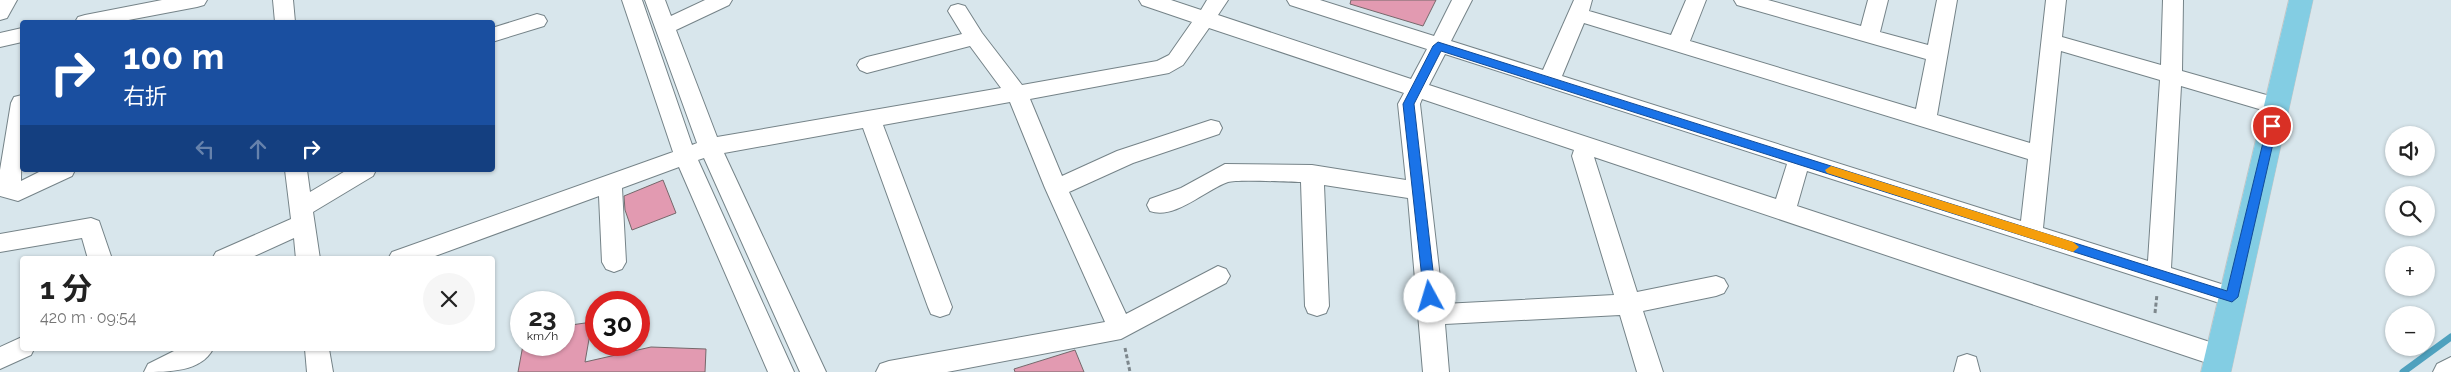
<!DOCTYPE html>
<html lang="ja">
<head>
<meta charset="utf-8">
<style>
	body { margin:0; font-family:Raleway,"Noto Sans JP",sans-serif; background:#f6f6f6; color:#222; height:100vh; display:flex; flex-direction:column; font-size:19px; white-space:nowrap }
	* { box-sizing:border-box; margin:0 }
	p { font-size:16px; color:#767676 }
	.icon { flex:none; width:28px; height:28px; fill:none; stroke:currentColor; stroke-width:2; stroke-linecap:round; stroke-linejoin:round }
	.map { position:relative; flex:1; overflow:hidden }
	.drawer { position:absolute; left:20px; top:256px; width:475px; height:95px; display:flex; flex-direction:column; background:#fff; border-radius:5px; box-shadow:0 1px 4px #0004 }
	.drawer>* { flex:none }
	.hud { position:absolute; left:20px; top:20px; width:475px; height:152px; border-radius:5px; box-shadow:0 1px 4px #0004; background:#1a4fa0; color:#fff; overflow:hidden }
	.fabs { position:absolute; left:2385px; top:126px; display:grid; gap:10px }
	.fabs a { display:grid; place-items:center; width:50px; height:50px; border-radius:50%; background:#fff; box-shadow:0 1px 4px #0004; font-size:25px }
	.speed { position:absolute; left:510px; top:291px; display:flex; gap:10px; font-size:25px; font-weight:700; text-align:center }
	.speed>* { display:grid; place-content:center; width:65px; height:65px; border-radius:50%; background:#fff; box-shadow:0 1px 4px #0004; line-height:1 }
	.speed small { font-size:12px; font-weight:400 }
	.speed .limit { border:8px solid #d22; background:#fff; color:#111 }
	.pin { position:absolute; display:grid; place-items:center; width:42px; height:42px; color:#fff; margin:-21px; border:2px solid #fff; border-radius:50%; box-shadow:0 1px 5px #0007 }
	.me { position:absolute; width:55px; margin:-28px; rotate:354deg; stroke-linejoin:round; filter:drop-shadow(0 0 4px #0008) }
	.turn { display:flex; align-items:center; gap:18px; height:105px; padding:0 20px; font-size:22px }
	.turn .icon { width:65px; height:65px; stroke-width:2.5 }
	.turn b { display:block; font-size:35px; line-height:42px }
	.lanes { display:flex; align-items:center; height:48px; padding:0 20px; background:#0003; justify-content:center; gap:25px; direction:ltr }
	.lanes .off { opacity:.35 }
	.round { display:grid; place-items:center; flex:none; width:52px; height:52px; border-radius:26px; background:#f6f6f6 }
	.headline { display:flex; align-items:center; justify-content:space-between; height:85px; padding:0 20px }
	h1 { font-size:30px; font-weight:700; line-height:38px }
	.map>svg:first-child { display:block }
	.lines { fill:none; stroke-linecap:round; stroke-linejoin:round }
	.stream { stroke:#4fa1be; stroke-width:7 }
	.building { fill:#e29ab1; stroke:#75686b }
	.minor-casing { stroke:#758388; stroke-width:2 }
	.major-casing { stroke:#c3c5c5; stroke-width:1 }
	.path { stroke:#7d878c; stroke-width:3; stroke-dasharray:4 2.5; stroke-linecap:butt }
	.minor { fill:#fff; fill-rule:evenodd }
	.major { fill:#83cde3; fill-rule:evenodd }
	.route { fill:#1a73e8; stroke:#114b97 }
	.slow { fill:#f59e0b }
</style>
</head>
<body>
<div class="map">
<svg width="2451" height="372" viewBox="0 0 2451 372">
	<rect width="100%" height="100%" fill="#d8e6ec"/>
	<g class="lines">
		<polyline class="stream" points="2403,372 2451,337"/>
	</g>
	<g class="building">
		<polygon points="1351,0 1436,0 1423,26 1350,4"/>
		<polygon points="663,180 676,213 632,230 625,210 624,196"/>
		<polygon points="592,322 585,362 651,347 706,349 705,372 518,372 523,345 564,345 564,326"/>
		<polygon points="1075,350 1084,372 1015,372 1014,369"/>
	</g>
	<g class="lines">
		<defs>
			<g id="minor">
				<polygon points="0,0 17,0 7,18 0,20"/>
				<polygon points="162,0 207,0 204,5 197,7 118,22 75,22 78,17 85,15"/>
				<polygon points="273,0 293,0 295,22 275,22"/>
				<path d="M622,0h20l50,145 5,-2 -52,-143h20l6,16 34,-16h27l-3,5 -53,25 41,107 284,-49 -31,-42 -103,27 -7,-3 -3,-5 3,-5 7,-3 95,-23 -14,-23 3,-5 7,-2 7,2 17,27 40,52 135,-24 12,-6 23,-33 -50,-17 -3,-5h32l30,10 6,-10h21l-10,15 193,64 16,-30 -137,-44 -3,-5h33l114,36 18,-36h20l-21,41 92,29 31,-70h18l-3,11 82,24 15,-35h20l-16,41 226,68 10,-50 -189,-54 -3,-5h34l93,26 7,-26h20l-8,32 48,13 9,-45h20l-20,115 93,28 16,-143h20l-4,37 99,28 2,-65h20l-1,71 102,29 3,6 -3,6 -8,2 -95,-28 -10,182 69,22 4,7 -4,7 -8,3 -425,-136 -10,35 431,142 3,8 -3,8 -9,3 -625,-210 43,135 79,-16 8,3 4,7 -4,7 -8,3 -73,15 20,61h-26l-17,-57 -175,9 4,48h-26l-15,-174 -84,-13 5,121 -3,7 -9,3 -9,-3 -3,-7 -4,-124c-14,0 -63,-3 -73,0 -23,8 -53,38 -78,29l-3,-6 3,-6 31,-11 44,-24 87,1 94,15 -8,-76 6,-11 -195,-65 -26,37 -14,8 -139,26 32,77 55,-25 94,-31 8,2 3,6 -3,6 -86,29 -64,29 57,122 92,-48 8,3 4,7 -4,7 -105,56 -174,33h-71l4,-8 9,-3 216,-39 -60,-134 -35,-86 -127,23 69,182 -3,7 -9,3 -9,-3 -3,-7 -65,-179 -139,25 102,219h-26l-96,-214 -6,2 96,212h-26l-89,-205 -57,21 4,74 -4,7 -8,3 -8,-3 -4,-7 -3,-66 -172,63h-39l4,-7 281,-100zM1584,23l444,136 -7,62 -459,-145zM2061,51l99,29 -12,181 -105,-33zM1445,54l342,110 -11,35 -347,-114zM1422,99l152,51 -2,6 42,139 -171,9 -23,-200z"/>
				<polygon points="537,14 544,16 547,21 544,26 492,42 492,28"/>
				<polygon points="22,28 22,42 0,47 0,33"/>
				<polygon points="22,95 21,181 43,170 75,170 72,176 18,201 0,196 0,170 11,103 14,97"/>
				<polygon points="285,170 307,170 310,192 347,170 376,170 373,176 313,212 320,259 296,259 294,238 248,259 212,259 216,252 291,219"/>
				<polygon points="91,218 99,221 112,259 88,259 82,238 0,252 0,234"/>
				<polygon points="22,337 22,349 34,349 31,355 0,369 0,347"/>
				<path d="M178,349h35c-12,23 -45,23 -69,23l4,-8z"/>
				<polygon points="305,349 329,349 333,372 307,372"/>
				<polygon points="1967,354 1976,357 1980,372 1954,372 1958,357"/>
				<polygon points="2451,357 2451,372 2433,372 2437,364"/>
			</g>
			<polygon id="major" points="2289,0 2313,0 2231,372 2201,372"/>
		</defs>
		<use href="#minor" class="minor-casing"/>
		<use href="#major" class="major-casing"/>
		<g class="path">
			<polyline points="2155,313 2157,294"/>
			<polyline points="1125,348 1130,372"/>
		</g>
		<use href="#minor" class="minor"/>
		<use href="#major" class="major"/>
	</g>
	<polygon class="route" points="1438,42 2227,291 2267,126 2272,121 2277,126 2238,297 2232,302 1441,51 1414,104 1436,297 1430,302 1424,297 1403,104 1433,46"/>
	<polygon class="slow" points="1831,166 2073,242 2079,247 2073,252 1827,173 1825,170"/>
</svg>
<div class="fabs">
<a><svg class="icon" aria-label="sound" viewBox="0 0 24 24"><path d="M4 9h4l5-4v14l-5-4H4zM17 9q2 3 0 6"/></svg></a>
<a><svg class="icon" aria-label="search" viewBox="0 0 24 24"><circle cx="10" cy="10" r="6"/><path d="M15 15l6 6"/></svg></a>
<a>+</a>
<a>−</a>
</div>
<div class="speed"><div>23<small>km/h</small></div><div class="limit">30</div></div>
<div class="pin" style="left:2272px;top:126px;background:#d93025"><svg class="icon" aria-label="arrive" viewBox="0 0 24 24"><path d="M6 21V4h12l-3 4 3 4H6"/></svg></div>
<svg class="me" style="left:1430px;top:297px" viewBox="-20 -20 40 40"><circle r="19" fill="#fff"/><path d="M0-13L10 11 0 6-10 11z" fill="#1a73e8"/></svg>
<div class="hud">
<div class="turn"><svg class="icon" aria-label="right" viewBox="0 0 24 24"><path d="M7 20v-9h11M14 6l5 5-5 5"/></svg><div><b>100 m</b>右折</div></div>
<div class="lanes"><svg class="icon off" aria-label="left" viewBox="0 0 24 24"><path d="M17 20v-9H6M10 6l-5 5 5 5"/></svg><svg class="icon off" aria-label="ahead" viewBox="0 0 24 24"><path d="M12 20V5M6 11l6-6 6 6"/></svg><svg class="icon" aria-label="right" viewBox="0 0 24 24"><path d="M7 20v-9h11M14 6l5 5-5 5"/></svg></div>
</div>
<section class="drawer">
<div class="headline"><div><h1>1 分</h1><p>420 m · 09:54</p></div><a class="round"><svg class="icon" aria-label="close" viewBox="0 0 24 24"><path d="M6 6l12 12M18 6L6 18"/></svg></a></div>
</section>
</div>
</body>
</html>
